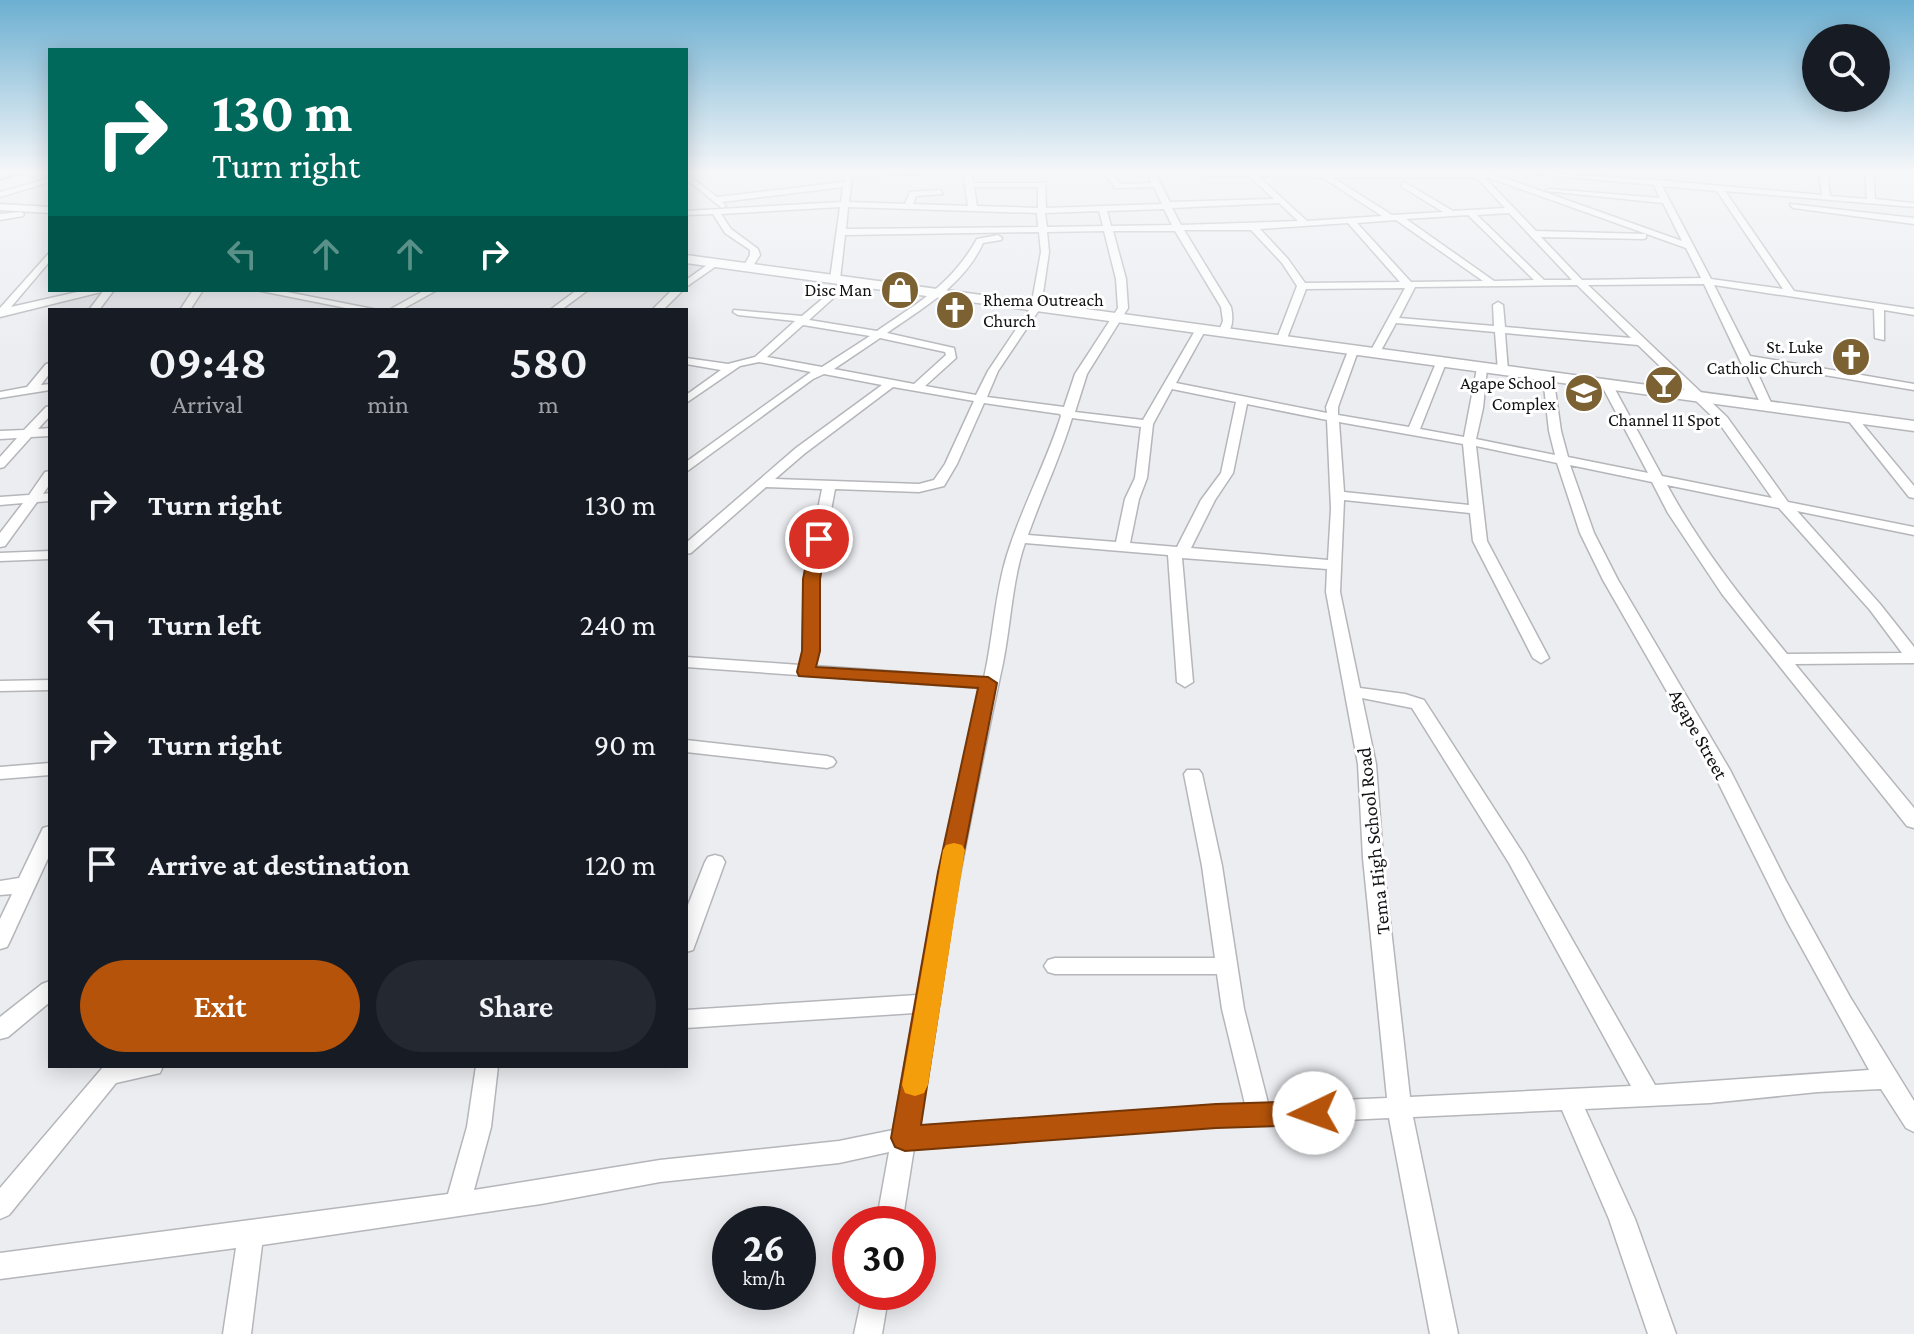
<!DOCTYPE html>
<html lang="en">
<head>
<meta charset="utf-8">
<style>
	body { margin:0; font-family:"Crimson Pro",serif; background:#242831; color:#f1f3f6; height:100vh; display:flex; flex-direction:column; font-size:30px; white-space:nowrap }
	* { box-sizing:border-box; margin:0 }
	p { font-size:26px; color:#9ea1a6 }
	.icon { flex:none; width:44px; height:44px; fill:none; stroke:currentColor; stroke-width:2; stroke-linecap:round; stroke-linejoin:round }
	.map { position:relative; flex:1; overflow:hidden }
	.side { position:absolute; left:48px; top:308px; width:640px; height:760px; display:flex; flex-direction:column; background:#171b24; border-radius:0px; box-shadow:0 4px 20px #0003 }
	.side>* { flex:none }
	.top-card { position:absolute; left:48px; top:48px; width:640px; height:244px; border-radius:0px; box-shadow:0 4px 20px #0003; background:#00695c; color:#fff; overflow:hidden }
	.controls { position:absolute; left:1802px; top:24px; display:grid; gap:16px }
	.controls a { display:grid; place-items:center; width:88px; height:88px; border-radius:50%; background:#171b24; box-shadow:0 4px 20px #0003; font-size:40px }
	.speed { position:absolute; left:712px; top:1206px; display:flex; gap:16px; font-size:40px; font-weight:700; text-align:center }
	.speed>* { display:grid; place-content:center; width:104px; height:104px; border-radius:50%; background:#171b24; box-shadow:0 4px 20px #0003; line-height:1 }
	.speed small { font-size:20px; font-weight:400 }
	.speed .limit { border:12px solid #d22; background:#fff; color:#111 }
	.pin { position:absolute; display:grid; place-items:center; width:68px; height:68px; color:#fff; margin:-34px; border:4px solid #fff; border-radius:50%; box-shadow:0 2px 8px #0007 }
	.me { position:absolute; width:88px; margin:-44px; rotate:267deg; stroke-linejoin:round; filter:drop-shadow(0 0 6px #0008) }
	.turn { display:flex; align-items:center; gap:28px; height:168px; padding:0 32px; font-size:36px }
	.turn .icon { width:104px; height:104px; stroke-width:2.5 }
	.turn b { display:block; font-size:56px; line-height:68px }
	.lanes { display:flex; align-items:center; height:76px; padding:0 32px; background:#0003; justify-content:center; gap:40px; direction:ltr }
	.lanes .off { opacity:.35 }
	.eta { display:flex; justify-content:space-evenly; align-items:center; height:136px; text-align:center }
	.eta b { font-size:48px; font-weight:600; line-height:56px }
	.action { display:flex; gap:16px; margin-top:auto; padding:16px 32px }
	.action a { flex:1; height:92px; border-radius:48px; background:#b45309; color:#fff; font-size:32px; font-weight:600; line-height:92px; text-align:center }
	.action a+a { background:#242831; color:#f1f3f6 }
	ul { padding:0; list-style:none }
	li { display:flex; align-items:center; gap:24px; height:120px; padding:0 32px }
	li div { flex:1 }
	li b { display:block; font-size:30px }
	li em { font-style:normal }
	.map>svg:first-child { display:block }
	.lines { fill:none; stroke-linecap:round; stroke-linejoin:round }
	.stream { stroke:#53a7af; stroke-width:2 }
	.minor-casing { stroke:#b5b6ba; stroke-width:3 }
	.secondary-casing { stroke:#b5b6ba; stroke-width:3 }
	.minor { fill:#fff; fill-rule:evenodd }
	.secondary { fill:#fff; fill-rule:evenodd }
	.route { fill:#b45309; stroke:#753606; stroke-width:2 }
	.slow { fill:#f59e0b }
	.labels { text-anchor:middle; stroke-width:6; stroke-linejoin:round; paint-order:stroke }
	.far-poi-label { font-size:18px; fill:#131315; stroke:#fff; text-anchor:end }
	.street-label { font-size:20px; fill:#131315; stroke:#fff }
</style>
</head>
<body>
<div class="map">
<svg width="1914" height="1334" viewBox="0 0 1914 1334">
	<rect width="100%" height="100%" fill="#ecedf1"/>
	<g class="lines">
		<polyline class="stream" points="0,180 28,171"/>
		<defs>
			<g id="minor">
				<path d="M845,171h99l-4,2 -88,3 -3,26 56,2 5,-12 30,-2 3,4 -27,2 -3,8 55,2 -5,-35h8l2,12h72l1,25 116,-4 -8,-17 -39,1 -9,-14 4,-2 10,12 32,-1 -6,-12h8l16,31 104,-3 -25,-23h-43l-13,-5h292l197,70 -19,-38 -117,-12 4,-2 110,9 -6,-13 -148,-14 150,9 166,15 -3,-24h8l3,25 37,3 -2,-28h8l2,28 39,4v4l-189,-16 69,100 120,18v6l-30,-5v30l-9,-2 -1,-29 -160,-24 36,71 164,28v6l-161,-27 20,44 -10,2 -59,-125 -116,1 139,132 61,85 126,25v8l-117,-24 83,93 34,43v16l-119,1 119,144v20l-7,-2 -185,-232 -54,-81 -16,-31 -82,-17 24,68 24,47 112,190 56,111 64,116 64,104v31l-8,-4 -25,-39 -63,3 -108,11 -125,6 50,110 41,115h-28l-39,-115 -47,-109 -149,7 45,217h-28l-41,-216 -173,8 -302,22 -12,76h-26l13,-72 -50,11 -179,19 -119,22 -279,41 -11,89h-28l13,-86 -236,31v-26l448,-59 19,-67 9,-61h22l-7,61 -17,63 186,-30 179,-19 54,-11 21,-117 -228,15v-18l231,-15 22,-123 42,-184 -295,-21v-10l114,8 3,-14 1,-72 18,-90 -56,-2 -75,66 -5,1v-11l110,-95 86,-63 -58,-11 -11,5 -127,93v-10l125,-90 -52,-10 -19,4 -54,37v-8l35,-25 -35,-6v-6l42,6 27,-7 40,-36 -57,-6 -5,-3 1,-2 68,6 45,-38 3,1v4l-41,37 68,11c42,-29 74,-46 100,-92l21,-4 4,3 -1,2 -18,3c-19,42 -59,64 -96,90l67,15 2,10 -31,28 51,9 12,-24 43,-64 10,-55 -2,-20 -194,3 -5,44 -5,3 -5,-3 10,-72 -119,7 10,15 27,20 2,6 -9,14 -3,1 -5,-3 7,-12v-5l-25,-17 -12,-19 -27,1v-4l155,-9 2,-15 -121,15 4,4 -4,2 -36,-29v-6l31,24 127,-15zM1258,176l64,1 60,39 -75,5zM1332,177h144l29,31 -52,3 -49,-29 -3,4 42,26 -51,3zM1484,177h3l199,71 15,30 -119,2 -41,-43 102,2 3,-1v-4l-110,-3zM1662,186l55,5 66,98 -72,-10zM974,187h64v21l-61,-2zM1279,203l19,18 -117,4 -9,-17zM848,207l189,6 1,14 -192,2zM1164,209l8,16 -61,1 -4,-15zM1099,211l4,15 -56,1 -2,-14zM1509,213l63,67h-28l-67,-65zM1468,215l66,65 -40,1 -88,-62zM1396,220l87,61 -72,1 -54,-59zM1348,223l52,59 -95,1 -17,-24 -28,-30zM1184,230h67l31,33 15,23 -21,55 1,2 9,-2 20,-52 99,-1 -36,66 1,2h8l18,-33 99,9 3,39 5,3 5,-3 -3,-38 133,12 81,78 53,75 -110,-22 -51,-94 -10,2 47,89 -80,-16 -7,-26 -8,-56 -10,2 6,54 6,24 -79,-16 7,-31 4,-40 -5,-3 -5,3 -13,69 -44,-8 26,-66 -5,-3 -5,3 -27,64 -71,-12v-8l20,-56 -5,-3 -5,3 -22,56 1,6 -151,-30 30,-54 -5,-3 -5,3 -53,91 -68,-8 12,-38 41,-66 -2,-29 -13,-48h62l46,76 2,14 -5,12 5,3c11,-5 10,-19 8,-29zM1104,231l12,48 2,29 -43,66 -11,33 -77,-10 11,-26 43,-64 8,-55 -2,-20zM1577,285l54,53 -126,-11 -2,-22 -5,-3 -5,3 1,21 -95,-8 16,-31zM803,325l67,11 -48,31 -55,-10zM880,338l65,14 1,3 -32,29 -80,-15zM893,387l81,14 -29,63 -11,16 -15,4 -144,-5 29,-25zM1172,389l64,13 -15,71 -20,27 -24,47 -47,-4 9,-44 8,-21 6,-54zM984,403l76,11 1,2c-15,47 -39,91 -54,139 -12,38 -14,83 -23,123l-169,-12 4,-15 -1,-72 17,-90 84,3 25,-6 13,-22zM1247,404l80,16 4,89 -3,51 -137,-12 24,-48 18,-27zM1072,418l69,9 -6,51 -10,21 -9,43 -88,-7c14,-40 32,-77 44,-117zM1339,422l124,22 6,61 -125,-13zM1476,446l81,17 23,70 23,47 109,190 75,151 82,149 -214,15 -131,-230 -100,-155 -19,-6 -45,-6 -20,-96 4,-92 126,13 3,28 60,117 8,5 8,-5 -62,-117zM1667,485l112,23 91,102 32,43 -115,1c-44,-54 -87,-108 -120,-169zM1025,543l143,12 9,127 8,5 8,-5 -11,-124 145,11 -1,23 32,172 5,94 24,240 -119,5 -24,-94 -22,-143 -20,-92 -3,-4h-12l-3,4 18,92 13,92h-160l-7,2 -4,6 4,6 7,2h162l5,35 23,95 -327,22 18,-117 4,-6 -2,-3c18,-114 41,-225 65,-337 8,-40 9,-82 22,-120zM1362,698l50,10 97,155 122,223 -221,11 -27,-239 -7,-94z"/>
				<polygon points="50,178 50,182 0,197 0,192"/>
				<polygon points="1790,204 1914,218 1914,224 1793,208"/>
				<polygon points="20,212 24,214 23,216 0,220 0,214"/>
				<polygon points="50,252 50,261 11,307 86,290 103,290 101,292 0,317 0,308"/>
				<polygon points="714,260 722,262 686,287 686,280"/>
				<polygon points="104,290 114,290 99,310 89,310"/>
				<polygon points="193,290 203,290 190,310 180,310"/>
				<polygon points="256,290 277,290 378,310 356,310"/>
				<polygon points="425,290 437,290 401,310 389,310"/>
				<polygon points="577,290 588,290 561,310 550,310"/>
				<polygon points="672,290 683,290 663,310 652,310"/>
				<polygon points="50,363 50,373 41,385 50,384 50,390 0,398 0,392 27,387 46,364"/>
				<polygon points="50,406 50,416 38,429 50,428 50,436 31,437 4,467 0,468 0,457 17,438 0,439 0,431 24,430 46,407"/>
				<polygon points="1851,413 1855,415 1914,486 1914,498 1909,497 1847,419 1845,417"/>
				<polygon points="50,471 50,484 43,494 50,493 50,501 37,502 5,546 0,547 0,533 23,503 0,505 0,497 29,495 45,472"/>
				<polygon points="50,551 50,559 0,561 0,553"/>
				<polygon points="50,680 50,690 0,691 0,681"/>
				<polygon points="686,740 827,756 833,758 836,762 833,766 827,768 686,752"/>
				<polygon points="50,763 50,775 0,779 0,767"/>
				<polygon points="50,826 50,854 10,941 7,947 0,949 0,919 12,894 0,895 0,881 19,878 43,828"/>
				<polygon points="715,855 722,857 725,862 693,950 686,952 686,910 705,862 708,857"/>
				<polygon points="50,981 50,1002 8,1037 0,1039 0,1017 42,984"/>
				<polygon points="104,1066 163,1066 160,1073 116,1083 9,1215 0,1219 0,1188"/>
				<polygon points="863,1292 889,1292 882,1334 854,1334"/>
			</g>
			<g id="secondary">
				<polygon points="0,204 50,207 50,213 0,210"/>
				<polygon points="686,255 1914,421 1914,431 686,263"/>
			</g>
		</defs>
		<use href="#minor" class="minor-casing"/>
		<use href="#secondary" class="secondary-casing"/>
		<use href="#minor" class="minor"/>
		<use href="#secondary" class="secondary"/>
	</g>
	<linearGradient id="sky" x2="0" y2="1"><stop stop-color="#6cafd1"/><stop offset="0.48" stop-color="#f6f7f9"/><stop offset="1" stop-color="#f6f7f9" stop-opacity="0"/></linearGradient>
	<rect width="1914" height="358" fill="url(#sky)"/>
	<polygon class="route" points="819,534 827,539 820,579 820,651 816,667 988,677 997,683 960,872 921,1125 1216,1104 1314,1101 1323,1105 1327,1113 1323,1121 1314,1125 1216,1128 905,1151 895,1147 891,1138 938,872 978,688 799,676 797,672 802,651 803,579 811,539"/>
	<polygon class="slow" points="954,843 962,845 965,850 928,1085 924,1093 915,1096 905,1093 902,1085 943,850 946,845"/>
	<defs>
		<symbol id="shop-disc" viewBox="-11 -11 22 22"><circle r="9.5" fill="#7c6133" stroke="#fff"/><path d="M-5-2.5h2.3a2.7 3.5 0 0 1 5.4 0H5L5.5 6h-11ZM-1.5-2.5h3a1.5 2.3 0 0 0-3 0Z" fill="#fff"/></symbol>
		<symbol id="church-disc" viewBox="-11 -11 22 22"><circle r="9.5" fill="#7c6133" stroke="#fff"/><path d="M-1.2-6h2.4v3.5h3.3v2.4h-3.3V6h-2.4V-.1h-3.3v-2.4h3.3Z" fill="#fff"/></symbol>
		<symbol id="bar-disc" viewBox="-11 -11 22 22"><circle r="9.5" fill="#7c6133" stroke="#fff"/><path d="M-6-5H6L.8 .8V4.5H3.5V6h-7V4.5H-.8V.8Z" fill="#fff"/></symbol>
		<symbol id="school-disc" viewBox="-11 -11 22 22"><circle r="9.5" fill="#7c6133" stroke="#fff"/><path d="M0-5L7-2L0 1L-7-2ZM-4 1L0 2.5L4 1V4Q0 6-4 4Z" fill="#fff"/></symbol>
	</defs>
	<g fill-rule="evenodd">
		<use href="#shop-disc" x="878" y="268" width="44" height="44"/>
		<use href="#church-disc" x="933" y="288" width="44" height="44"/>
		<use href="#church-disc" x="1829" y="335" width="44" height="44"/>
		<use href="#bar-disc" x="1642" y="363" width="44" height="44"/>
		<use href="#school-disc" x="1562" y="371" width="44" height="44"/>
	</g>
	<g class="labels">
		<g class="far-poi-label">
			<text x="872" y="296">Disc Man</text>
			<text x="983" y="306" text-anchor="start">Rhema Outreach<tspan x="983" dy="21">Church</tspan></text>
			<text x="1823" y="353">St. Luke<tspan x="1823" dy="21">Catholic Church</tspan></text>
			<text x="1556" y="389">Agape School<tspan x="1556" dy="21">Complex</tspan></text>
			<text x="1664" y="426" text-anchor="middle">Channel 11 Spot</text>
		</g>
		<g class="street-label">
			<text transform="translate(1699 734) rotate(61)" y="7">Agape Street</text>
			<text transform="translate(1373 841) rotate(-96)" y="7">Tema High School Road</text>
		</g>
	</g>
</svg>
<div class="controls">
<a><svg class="icon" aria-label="search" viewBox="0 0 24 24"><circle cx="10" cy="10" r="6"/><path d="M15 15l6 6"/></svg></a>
</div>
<div class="speed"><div>26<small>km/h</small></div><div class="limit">30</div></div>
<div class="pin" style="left:819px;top:539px;background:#d93025"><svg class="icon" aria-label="arrive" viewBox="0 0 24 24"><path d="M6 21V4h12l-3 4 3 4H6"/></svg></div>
<svg class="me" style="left:1314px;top:1113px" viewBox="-20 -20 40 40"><circle r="19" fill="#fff"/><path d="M0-13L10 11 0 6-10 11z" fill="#b45309"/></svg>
<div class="top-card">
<div class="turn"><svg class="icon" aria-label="right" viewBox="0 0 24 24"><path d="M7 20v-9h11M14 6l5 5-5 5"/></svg><div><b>130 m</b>Turn right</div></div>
<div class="lanes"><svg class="icon off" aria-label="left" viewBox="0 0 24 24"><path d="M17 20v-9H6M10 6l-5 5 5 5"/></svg><svg class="icon off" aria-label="ahead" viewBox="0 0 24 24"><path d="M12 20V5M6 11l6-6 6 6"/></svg><svg class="icon off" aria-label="ahead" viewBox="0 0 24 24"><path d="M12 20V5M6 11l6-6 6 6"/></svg><svg class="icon" aria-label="right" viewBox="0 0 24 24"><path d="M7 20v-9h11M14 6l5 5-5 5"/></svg></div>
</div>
<section class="side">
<div class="eta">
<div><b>09:48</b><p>Arrival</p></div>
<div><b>2</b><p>min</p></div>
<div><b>580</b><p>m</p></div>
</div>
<ul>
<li><svg class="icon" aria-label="right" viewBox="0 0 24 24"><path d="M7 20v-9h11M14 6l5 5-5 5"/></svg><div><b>Turn right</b></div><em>130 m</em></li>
<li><svg class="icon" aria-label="left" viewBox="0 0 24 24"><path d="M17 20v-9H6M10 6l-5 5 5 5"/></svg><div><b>Turn left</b></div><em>240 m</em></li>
<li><svg class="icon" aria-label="right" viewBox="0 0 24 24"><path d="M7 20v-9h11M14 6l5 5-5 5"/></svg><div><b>Turn right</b></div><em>90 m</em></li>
<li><svg class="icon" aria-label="arrive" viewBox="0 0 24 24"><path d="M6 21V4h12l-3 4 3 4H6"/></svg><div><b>Arrive at destination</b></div><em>120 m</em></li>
</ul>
<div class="action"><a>Exit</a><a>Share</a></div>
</section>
</div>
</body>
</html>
